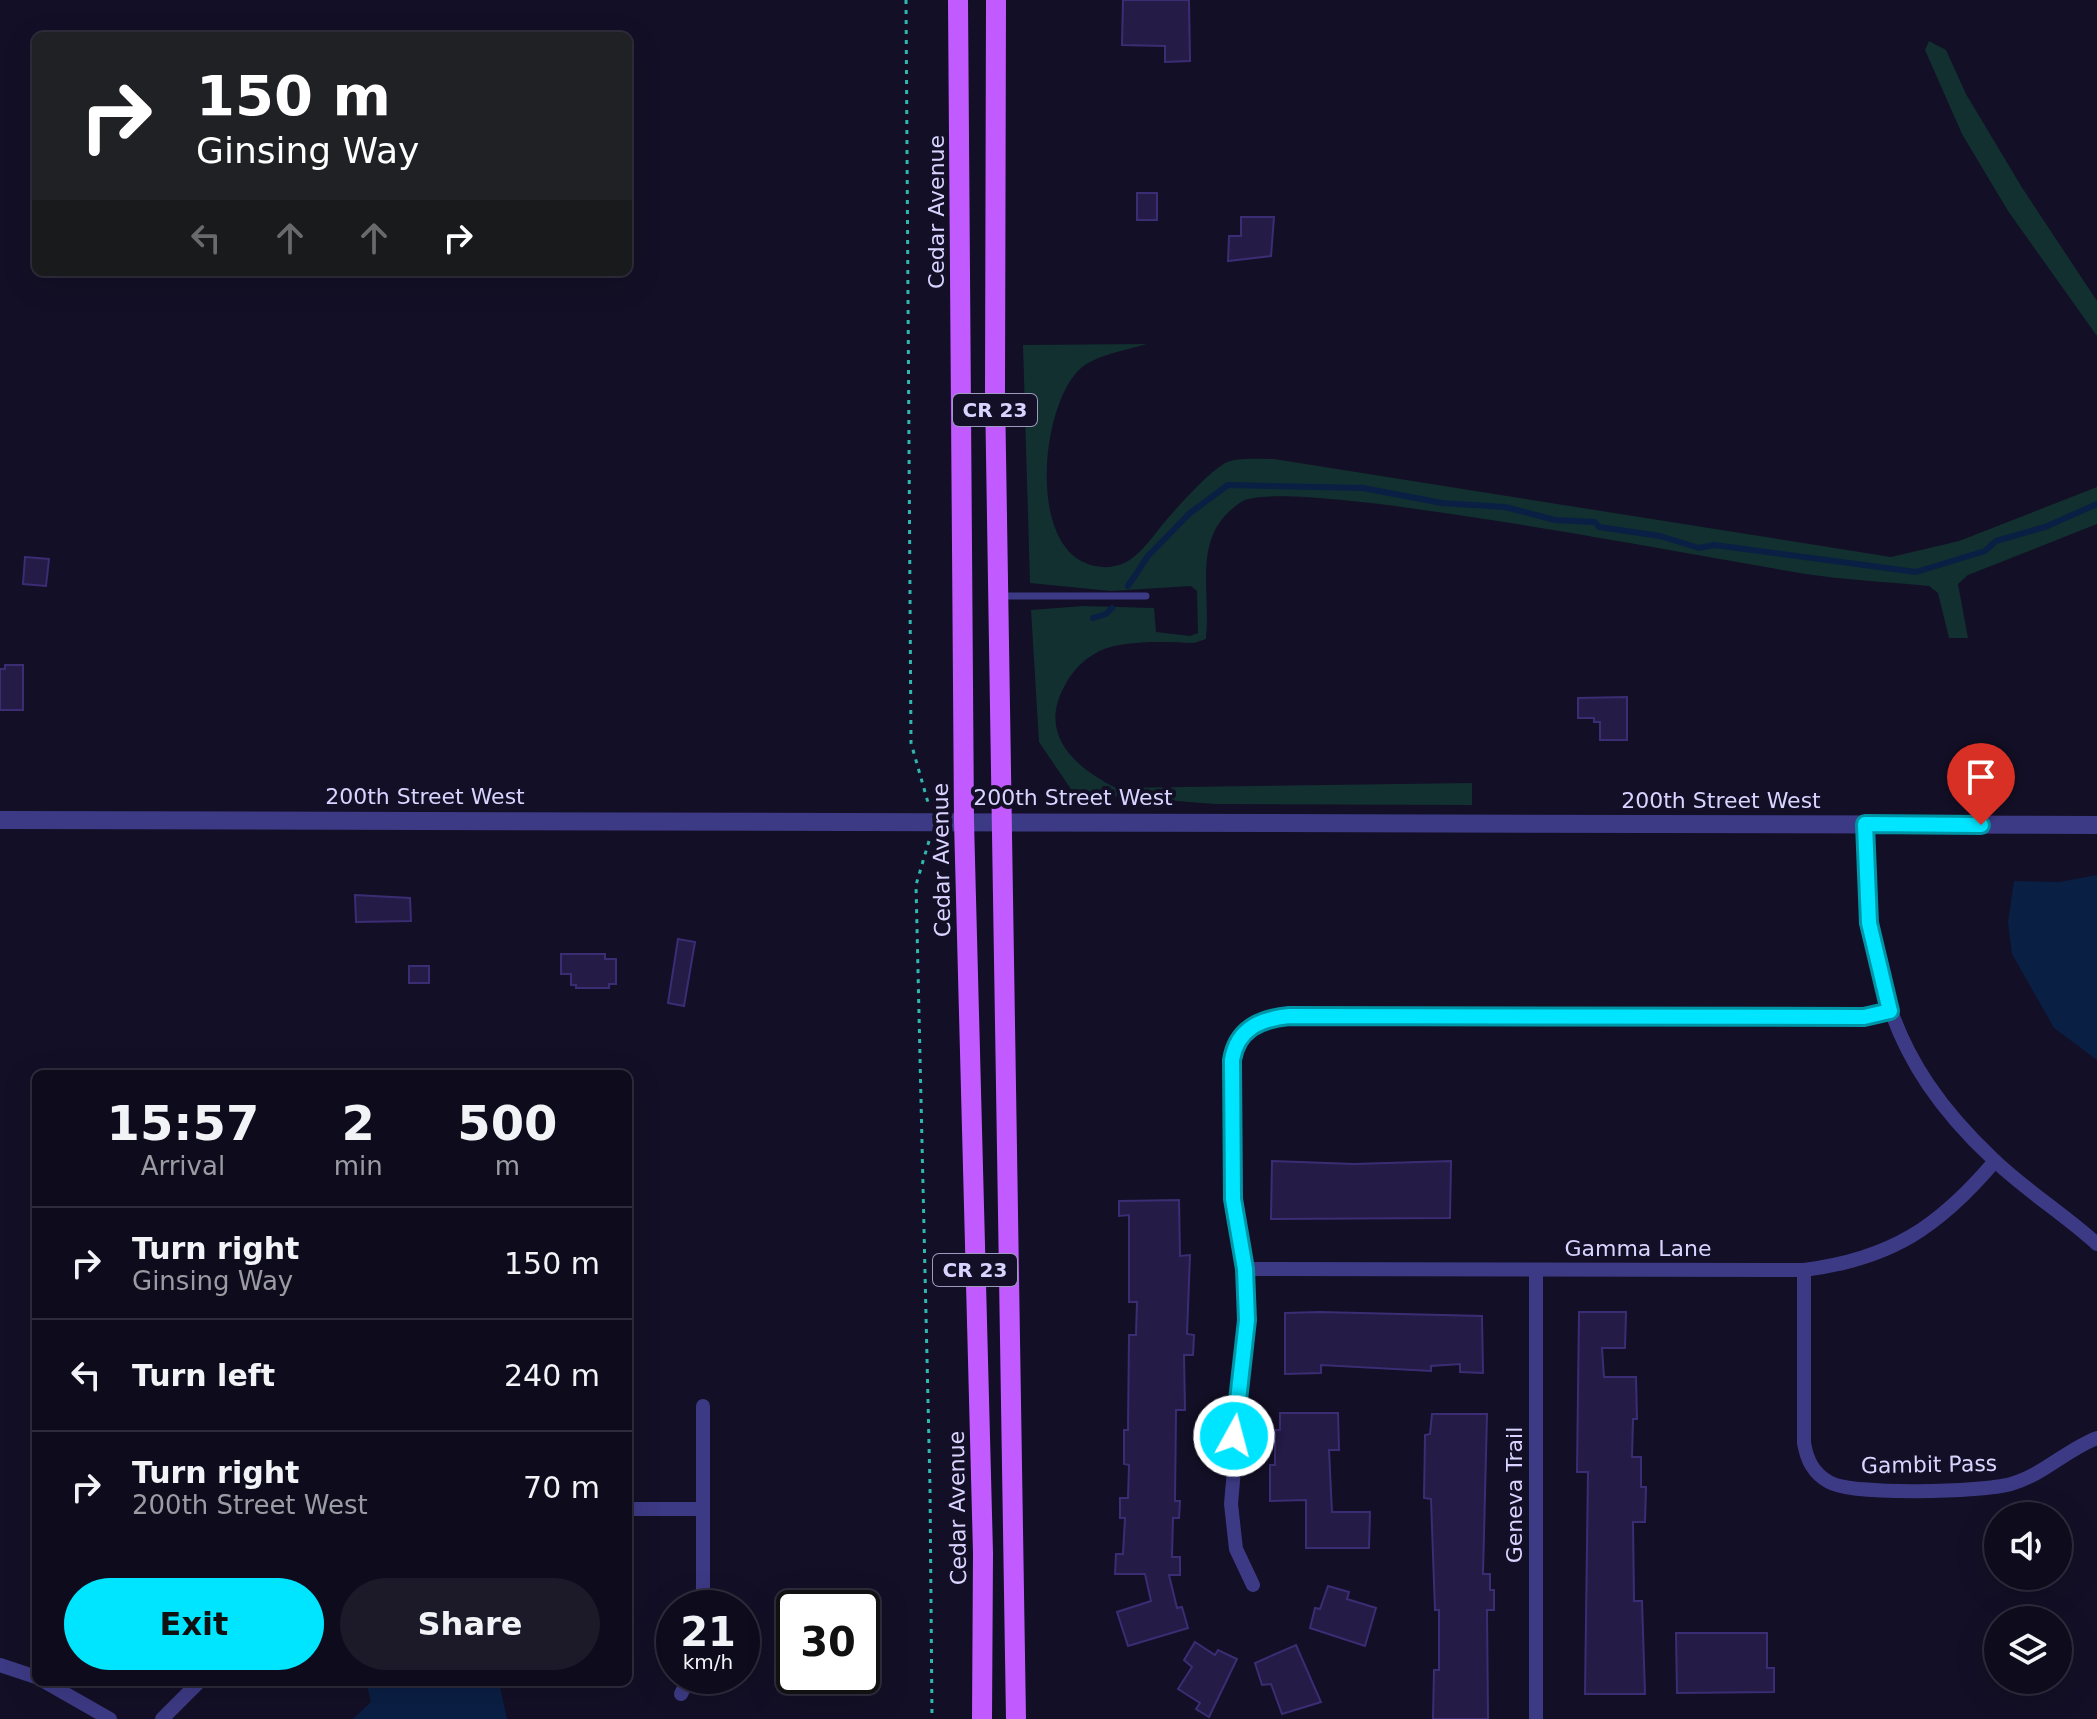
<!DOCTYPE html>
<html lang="en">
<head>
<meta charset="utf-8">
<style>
	body { margin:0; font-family:"DejaVu Sans",sans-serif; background:#1c1929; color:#f1f3f6; height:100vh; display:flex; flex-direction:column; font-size:30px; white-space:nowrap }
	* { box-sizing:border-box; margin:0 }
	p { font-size:26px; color:#9b9ba3 }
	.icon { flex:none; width:44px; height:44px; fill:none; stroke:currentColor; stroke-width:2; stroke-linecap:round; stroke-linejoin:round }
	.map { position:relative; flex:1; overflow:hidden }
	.drawer { position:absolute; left:32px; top:1070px; width:600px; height:616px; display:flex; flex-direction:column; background:#0e0b1c; border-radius:12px; box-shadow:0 8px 32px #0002,0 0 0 2px #2e2b3b }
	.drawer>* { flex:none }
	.hud { position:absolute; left:32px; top:32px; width:600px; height:244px; border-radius:12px; box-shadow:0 8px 32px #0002,0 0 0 2px #2e2b3b; background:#202124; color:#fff; overflow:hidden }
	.controls { position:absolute; left:1984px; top:1502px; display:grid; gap:16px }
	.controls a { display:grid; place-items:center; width:88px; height:88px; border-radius:50%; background:#0e0b1c; box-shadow:0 8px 32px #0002,0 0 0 2px #2e2b3b; font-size:40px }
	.speed { position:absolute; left:656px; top:1590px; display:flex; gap:16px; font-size:40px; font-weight:700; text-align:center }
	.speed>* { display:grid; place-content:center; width:104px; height:104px; border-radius:50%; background:#0e0b1c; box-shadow:0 8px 32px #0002,0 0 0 2px #2e2b3b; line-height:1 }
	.speed small { font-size:20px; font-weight:400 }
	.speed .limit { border:4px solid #111; border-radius:12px; background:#fff; color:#111 }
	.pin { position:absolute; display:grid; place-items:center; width:68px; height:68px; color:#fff; margin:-82px -34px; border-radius:50% 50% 50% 0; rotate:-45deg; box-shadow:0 0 8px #0007 }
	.pin .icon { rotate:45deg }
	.me { position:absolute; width:88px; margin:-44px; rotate:7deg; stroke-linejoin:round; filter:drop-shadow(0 0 6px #0008) }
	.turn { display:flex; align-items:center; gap:28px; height:168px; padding:0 32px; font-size:36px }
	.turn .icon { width:104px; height:104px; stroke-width:2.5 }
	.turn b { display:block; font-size:56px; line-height:68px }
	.lanes { display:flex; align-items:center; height:76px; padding:0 32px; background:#0003; justify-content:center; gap:40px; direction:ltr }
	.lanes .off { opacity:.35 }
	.eta { display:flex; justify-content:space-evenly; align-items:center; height:136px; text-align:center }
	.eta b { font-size:48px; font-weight:600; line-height:56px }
	.cta { display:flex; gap:16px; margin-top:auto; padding:16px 32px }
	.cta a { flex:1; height:92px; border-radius:48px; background:#00e5ff; color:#111; font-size:32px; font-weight:600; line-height:92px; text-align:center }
	.cta a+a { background:#1c1929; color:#f1f3f6 }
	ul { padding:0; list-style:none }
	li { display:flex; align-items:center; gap:24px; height:112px; padding:0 32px; border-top:2px solid #2e2b3b }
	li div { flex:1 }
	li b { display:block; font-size:30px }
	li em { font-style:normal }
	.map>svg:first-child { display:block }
	.green { fill:#12302f }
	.water { fill:#0a1f44 }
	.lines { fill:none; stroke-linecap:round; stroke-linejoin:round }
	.stream { stroke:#0a1f44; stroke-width:6 }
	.building { fill:#241b47; stroke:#3b2d73; stroke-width:2 }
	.path { stroke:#2fb8b0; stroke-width:3; stroke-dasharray:4 6; stroke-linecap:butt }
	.service { stroke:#3d3a85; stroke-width:7 }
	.minor { stroke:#3d3a85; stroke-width:14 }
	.tertiary { stroke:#3d3a85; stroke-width:18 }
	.primary { stroke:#c25bff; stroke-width:20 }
	.route-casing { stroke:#0095a6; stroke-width:20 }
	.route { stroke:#00e5ff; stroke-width:14 }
	.labels { text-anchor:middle; stroke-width:8; stroke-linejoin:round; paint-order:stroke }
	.shield { fill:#130f26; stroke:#9e99be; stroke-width:2 }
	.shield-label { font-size:20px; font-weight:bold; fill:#d9d4ff }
	.street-label { font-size:22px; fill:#d9d4ff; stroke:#130f26 }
</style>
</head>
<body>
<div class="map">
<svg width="2097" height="1719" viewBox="0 0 2097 1719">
	<rect width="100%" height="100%" fill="#130f26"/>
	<g class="green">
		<polygon points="1929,41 1946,50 1966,94 2021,186 2097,301 2097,336 2008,211 1962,134 1925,50"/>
		<path d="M1147,344c-20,6 -53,11 -68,26 -38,37 -52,177 12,195 40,11 56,-23 77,-47 15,-17 38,-43 57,-55 11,-6 36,-4 49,-4l617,98 68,-16 138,-54v37l-129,51 -10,9 10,54h-19l-11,-45 -9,-7c-36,-4 -72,-5 -108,-10 -83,-11 -536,-103 -580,-74 -50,33 -30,85 -35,137l-12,4c-27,-1 -60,-3 -87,5 -20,7 -35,22 -44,41 -24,47 13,79 53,99l356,-5v22l-257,-1 -103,-8 -35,2 -38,-56 -8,-132 52,-4 71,2 2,24 34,4 8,-3 -1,-42 -6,-5 -80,5 -81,-8 -7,-238z"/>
	</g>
	<g class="water">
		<polygon points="2097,875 2097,1060 2054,1028 2012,954 2008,922 2014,881 2059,882"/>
		<polygon points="366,1682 499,1682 507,1719 353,1719 371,1702"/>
	</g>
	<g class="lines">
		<g class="stream">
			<polyline points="1128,586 1148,556 1190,513 1228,485 1363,488 1442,503 1505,507 1555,520 1595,522 1599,527 1660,536 1699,548 1714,545 1916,572 1985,551 1996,541 2045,527 2097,504"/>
			<polyline points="1093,618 1106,614 1112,608"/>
		</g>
	</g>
	<g class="building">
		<polygon points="1123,0 1189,0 1190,61 1165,62 1165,46 1122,45"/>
		<rect x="1137" y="193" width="20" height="27"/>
		<polygon points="1241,217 1274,217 1271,256 1228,261 1229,236 1241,236"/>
		<polygon points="25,557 49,559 46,586 23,584"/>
		<polygon points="5,665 23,665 23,710 0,710 0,669 5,669"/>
		<polygon points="1627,697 1627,740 1600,740 1600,722 1594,722 1594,718 1578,718 1578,698"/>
		<polygon points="355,895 410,898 411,921 356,922"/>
		<polygon points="678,939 695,942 684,1006 668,1003"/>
		<polygon points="561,954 605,954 605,959 616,959 616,984 609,984 609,988 576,988 576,985 571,985 571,974 561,974"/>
		<rect x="409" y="966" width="20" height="17"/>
		<polygon points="1272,1161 1354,1164 1451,1161 1450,1218 1271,1219"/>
		<polygon points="1179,1200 1180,1256 1190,1255 1187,1334 1194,1335 1193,1355 1184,1355 1185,1410 1176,1410 1175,1501 1180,1501 1179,1518 1173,1518 1172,1557 1180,1557 1180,1575 1169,1575 1177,1608 1182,1607 1188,1628 1128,1646 1117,1612 1151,1601 1145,1574 1115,1574 1116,1554 1123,1554 1125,1518 1120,1518 1120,1498 1128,1498 1129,1465 1124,1464 1124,1430 1128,1430 1129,1335 1136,1335 1137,1302 1129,1302 1129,1215 1119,1216 1119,1201"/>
		<polygon points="1320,1312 1482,1316 1483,1373 1460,1372 1460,1364 1431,1366 1431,1371 1321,1365 1321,1373 1285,1374 1285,1313"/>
		<polygon points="1579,1312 1626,1312 1625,1348 1602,1348 1604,1377 1636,1377 1637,1419 1633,1419 1632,1457 1641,1457 1641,1487 1646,1487 1645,1522 1633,1522 1634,1601 1642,1601 1645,1694 1585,1694 1588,1472 1577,1472"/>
		<polygon points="1280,1413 1338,1413 1339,1450 1329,1450 1332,1512 1370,1512 1369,1548 1306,1548 1306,1500 1270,1501 1270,1465 1275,1465 1275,1430 1280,1430"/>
		<polygon points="1432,1414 1487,1414 1483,1574 1490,1574 1490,1590 1494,1590 1494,1610 1487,1610 1488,1719 1433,1719 1434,1670 1439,1670 1439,1610 1435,1610 1431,1499 1424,1498 1425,1435 1430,1434"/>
		<polygon points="1328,1586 1349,1592 1347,1599 1376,1608 1365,1646 1310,1628 1315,1608 1320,1609"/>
		<polygon points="1676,1633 1767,1633 1767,1668 1774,1668 1774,1692 1677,1693"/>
		<polygon points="1195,1642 1215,1655 1218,1650 1237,1659 1209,1717 1196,1709 1200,1703 1178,1689 1192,1667 1184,1660"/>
		<polygon points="1296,1645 1321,1702 1282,1714 1271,1684 1262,1685 1255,1663"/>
	</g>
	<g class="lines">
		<g class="path">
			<polyline points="906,0 911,743 929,806"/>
			<polyline points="929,841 916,885 930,1487 932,1719"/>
		</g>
		<polyline class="service" points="1001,596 1146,596"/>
		<g class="minor">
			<path d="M1865,824c3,142 20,234 128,335 32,31 71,55 104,85"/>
			<path d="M1245,1269l559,1c87,-11 135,-43 191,-109"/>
			<polyline points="1536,1270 1536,1719"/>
			<path d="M1804,1270v173c3,17 9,30 25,39 24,14 153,10 182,2 32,-9 55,-34 86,-46"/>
			<polyline points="628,1509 703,1509"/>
			<path d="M1253,1585l-17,-36 -5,-45 16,-184 -2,-51 -12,-70 -1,-139c5,-31 28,-40 57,-44l575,1 26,-6"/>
			<polyline points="703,1608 703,1406"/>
			<polyline points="0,1665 36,1677"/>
			<polyline points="45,1682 110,1719"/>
			<polyline points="681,1694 690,1676"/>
			<polyline points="162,1719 199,1682"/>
		</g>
		<polyline class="tertiary" points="0,820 2097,825"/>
		<g class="primary">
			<polyline points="958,0 964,821 983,1553 982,1719"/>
			<polyline points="996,0 995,391 1016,1719"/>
		</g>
	</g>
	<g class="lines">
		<defs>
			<path id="route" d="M1234,1436l13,-116 -2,-51 -12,-70 -1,-139c5,-31 28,-41 57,-44l575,1 26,-6 -21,-88 -4,-99 116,1"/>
		</defs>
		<use href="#route" class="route-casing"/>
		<use href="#route" class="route"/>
	</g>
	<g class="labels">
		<g class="shield">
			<rect x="953" y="394" width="84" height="32" rx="6"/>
			<rect x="933" y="1254" width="84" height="32" rx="6"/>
		</g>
		<g class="shield-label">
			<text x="995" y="417">CR 23</text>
			<text x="975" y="1277">CR 23</text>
		</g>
		<g class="street-label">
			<text transform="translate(936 212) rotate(-90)" y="8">Cedar Avenue</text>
			<text x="425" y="804">200th Street West</text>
			<text x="1073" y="805">200th Street West</text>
			<text x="1721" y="808">200th Street West</text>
			<text transform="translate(941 860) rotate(-91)" y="8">Cedar Avenue</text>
			<text x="1638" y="1256">Gamma Lane</text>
			<text transform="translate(1929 1464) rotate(-1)" y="8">Gambit Pass</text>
			<text transform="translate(1514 1495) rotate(-90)" y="8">Geneva Trail</text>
			<text transform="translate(957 1508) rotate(-91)" y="8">Cedar Avenue</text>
		</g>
	</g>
</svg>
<div class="controls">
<a><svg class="icon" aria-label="sound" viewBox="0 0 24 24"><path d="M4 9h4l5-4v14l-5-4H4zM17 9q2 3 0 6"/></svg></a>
<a><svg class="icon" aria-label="layers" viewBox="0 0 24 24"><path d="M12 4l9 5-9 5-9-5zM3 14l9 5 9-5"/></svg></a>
</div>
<div class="speed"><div>21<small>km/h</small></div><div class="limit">30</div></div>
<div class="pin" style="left:1981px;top:825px;background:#d93025"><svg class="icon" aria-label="arrive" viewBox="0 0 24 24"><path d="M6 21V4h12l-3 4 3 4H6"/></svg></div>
<svg class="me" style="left:1234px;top:1436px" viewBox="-20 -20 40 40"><circle r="17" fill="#00e5ff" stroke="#fff" stroke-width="3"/><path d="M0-11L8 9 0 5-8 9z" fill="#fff"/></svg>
<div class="hud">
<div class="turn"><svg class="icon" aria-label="right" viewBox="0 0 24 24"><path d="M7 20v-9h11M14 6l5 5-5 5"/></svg><div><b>150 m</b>Ginsing Way</div></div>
<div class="lanes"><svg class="icon off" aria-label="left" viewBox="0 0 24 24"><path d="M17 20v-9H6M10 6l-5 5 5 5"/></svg><svg class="icon off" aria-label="ahead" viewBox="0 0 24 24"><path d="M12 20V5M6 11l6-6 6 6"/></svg><svg class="icon off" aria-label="ahead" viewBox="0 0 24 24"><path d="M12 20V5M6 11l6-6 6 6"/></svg><svg class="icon" aria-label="right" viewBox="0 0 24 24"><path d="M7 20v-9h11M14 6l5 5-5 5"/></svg></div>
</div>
<section class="drawer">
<div class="eta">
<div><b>15:57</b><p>Arrival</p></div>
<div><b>2</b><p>min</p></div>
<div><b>500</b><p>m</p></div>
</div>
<ul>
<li><svg class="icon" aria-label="right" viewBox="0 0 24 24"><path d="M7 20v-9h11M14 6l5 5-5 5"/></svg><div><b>Turn right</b><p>Ginsing Way</p></div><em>150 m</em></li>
<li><svg class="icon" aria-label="left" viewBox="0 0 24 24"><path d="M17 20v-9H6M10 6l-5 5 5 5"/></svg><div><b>Turn left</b></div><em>240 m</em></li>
<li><svg class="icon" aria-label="right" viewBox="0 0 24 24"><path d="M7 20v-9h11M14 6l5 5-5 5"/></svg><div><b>Turn right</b><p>200th Street West</p></div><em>70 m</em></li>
</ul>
<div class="cta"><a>Exit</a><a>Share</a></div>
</section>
</div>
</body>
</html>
